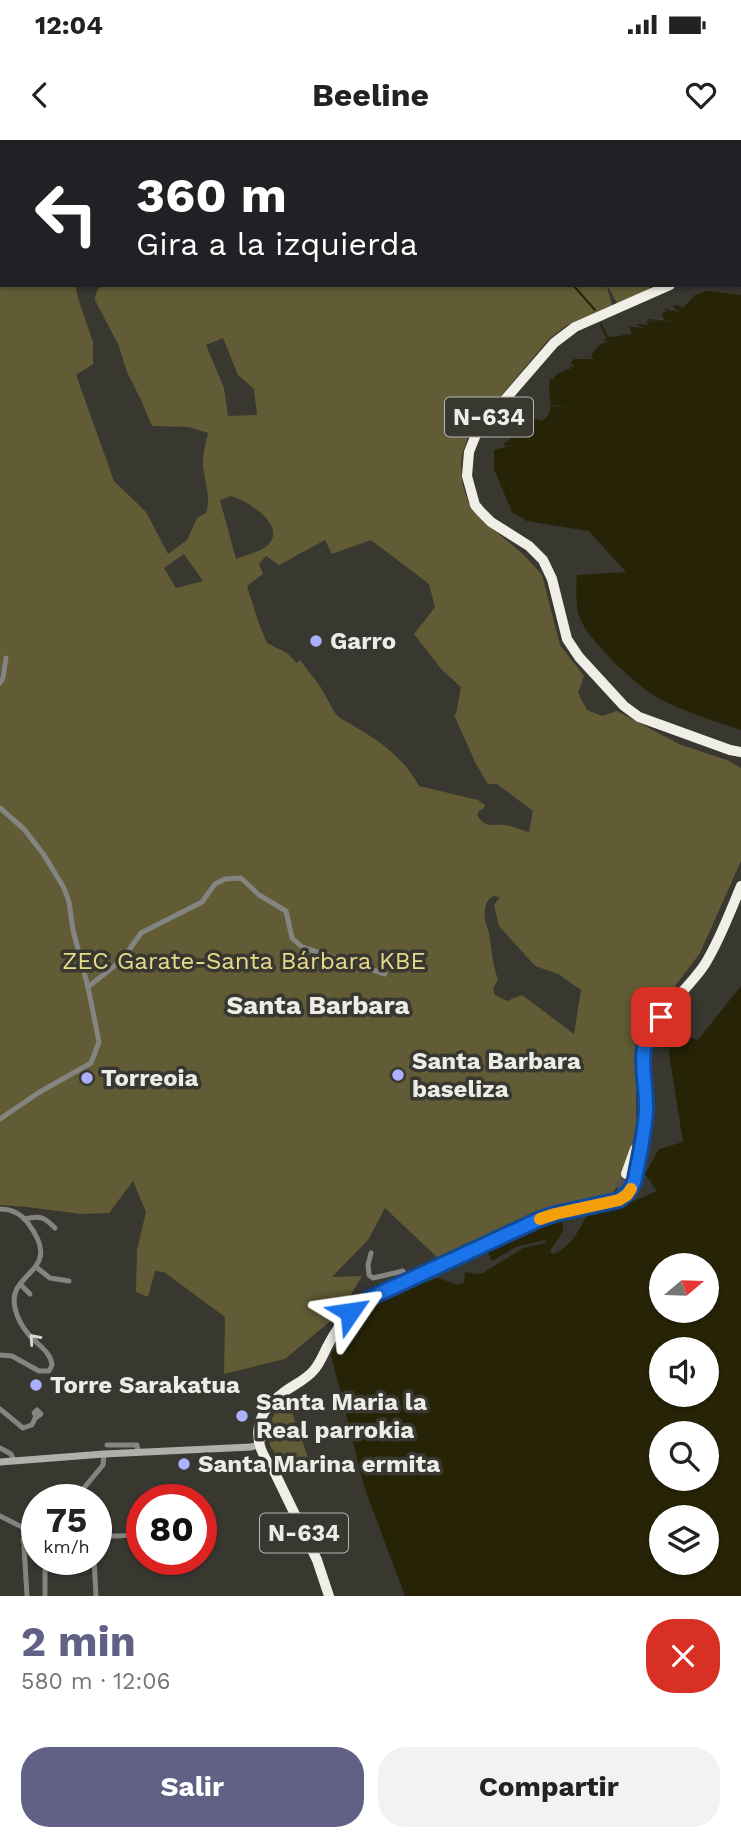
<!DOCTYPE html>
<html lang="es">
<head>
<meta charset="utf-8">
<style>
	body { margin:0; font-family:"Work Sans",sans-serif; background:#f2f2f2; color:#222; height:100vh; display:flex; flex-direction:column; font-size:26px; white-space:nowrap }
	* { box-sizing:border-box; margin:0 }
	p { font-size:23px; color:#767676 }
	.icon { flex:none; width:38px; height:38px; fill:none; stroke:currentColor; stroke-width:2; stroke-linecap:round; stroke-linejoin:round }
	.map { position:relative; height:1456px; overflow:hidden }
	.drawer { display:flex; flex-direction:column; background:#fff; flex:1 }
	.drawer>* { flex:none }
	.hud { position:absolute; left:0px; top:0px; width:742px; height:147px; box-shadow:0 2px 5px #0004; background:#202124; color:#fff; overflow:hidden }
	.needle { width:46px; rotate:71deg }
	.controls { position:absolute; left:649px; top:1113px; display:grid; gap:14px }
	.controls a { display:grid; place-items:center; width:70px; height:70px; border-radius:50%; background:#fff; box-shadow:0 2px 5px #0004; font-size:35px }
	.speed { position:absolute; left:21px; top:1344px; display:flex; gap:14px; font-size:35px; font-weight:700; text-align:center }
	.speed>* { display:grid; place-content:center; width:91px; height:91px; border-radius:50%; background:#fff; box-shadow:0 2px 5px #0004; line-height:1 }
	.speed small { font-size:18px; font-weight:400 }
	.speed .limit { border:10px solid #d22; background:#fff; color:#111 }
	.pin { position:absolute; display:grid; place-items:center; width:60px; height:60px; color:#fff; margin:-30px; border-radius:14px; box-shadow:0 4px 10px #0006 }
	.me { position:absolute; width:77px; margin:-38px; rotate:58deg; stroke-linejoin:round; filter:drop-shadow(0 0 5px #0008) }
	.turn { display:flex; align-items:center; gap:24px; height:147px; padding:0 21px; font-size:32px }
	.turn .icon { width:91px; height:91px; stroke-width:2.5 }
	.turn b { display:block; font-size:49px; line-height:60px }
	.round { display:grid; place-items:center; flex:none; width:74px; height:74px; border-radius:28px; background:#f2f2f2 }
	.headline { display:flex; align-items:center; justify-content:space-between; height:119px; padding:0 21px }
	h1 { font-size:42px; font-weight:700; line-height:52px; color:#606184 }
	.button { display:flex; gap:14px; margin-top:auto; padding:14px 21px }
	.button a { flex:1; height:80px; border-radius:28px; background:#606184; color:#fff; font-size:28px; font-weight:700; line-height:80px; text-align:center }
	.button a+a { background:#f2f2f2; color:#222 }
	.status { display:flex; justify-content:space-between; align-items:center; height:49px; padding:0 35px; background:#fff; direction:ltr }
	.status svg { height:19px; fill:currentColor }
	header { display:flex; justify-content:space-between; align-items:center; height:91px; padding:0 21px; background:#fff; font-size:32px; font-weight:700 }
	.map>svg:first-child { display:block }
	.green { fill:#615c36; fill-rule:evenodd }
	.water { fill:#272307; fill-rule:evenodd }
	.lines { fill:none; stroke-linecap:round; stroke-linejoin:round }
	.stream { stroke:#272307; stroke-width:2 }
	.highway-tunnel { stroke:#53524c; stroke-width:10; stroke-dasharray:10 5; stroke-linecap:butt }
	.street { stroke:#848481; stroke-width:5 }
	.secondary { stroke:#b0b0aa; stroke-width:7 }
	.highway { stroke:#f0efe7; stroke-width:10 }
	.oneway { stroke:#d8d8d3 }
	.route-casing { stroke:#114b97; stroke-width:18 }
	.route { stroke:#1a73e8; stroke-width:12 }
	.slow { stroke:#f59e0b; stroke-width:12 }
	.poi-dot { fill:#acaffb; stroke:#383730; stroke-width:2.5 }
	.labels { text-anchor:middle; stroke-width:7; stroke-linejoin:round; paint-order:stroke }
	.shield { fill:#383730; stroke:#b7b6b1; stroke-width:2 }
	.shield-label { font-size:23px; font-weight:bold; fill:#edede8 }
	.poi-label { font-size:24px; font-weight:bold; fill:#edede8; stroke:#383730; text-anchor:start }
	.park-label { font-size:24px; fill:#e6db8a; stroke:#383730 }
	.neighbourhood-label { font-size:26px; font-weight:bold; fill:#edede8; stroke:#383730 }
</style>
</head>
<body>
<div class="status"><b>12:04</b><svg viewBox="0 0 49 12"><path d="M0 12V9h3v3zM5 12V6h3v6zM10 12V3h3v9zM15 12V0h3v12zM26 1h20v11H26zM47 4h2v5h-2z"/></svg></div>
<header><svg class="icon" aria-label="back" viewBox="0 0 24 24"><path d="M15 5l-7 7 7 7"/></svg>Beeline<svg class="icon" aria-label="heart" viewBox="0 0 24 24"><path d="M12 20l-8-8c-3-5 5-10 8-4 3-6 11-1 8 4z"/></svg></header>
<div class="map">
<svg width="741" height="1456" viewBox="0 0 741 1456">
	<rect width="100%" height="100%" fill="#383730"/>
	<g class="green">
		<path d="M0,0h316v2h-314v143h73l4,16 14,41v22l-17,11 38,106 32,31 22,42 19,-14 10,-22 9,-5c6,-18 -3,-33 -3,-51 0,-10 3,-19 5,-29l-19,-6 -37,-1 -11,-26 -14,-28 -9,-28 -23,-44 1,-7 5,-8h547l2,4 -33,14 -7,-13 -3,-3 5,18 -45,20 -19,15 -79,94 -7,21 -1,12 2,19 6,18 12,15 43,36 18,20 18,70 24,31 -6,17 9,17 15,6 15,-5 62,33 48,16 14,8v93l-41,92 -33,44 -31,54v80l-12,41 -10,19 -10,9 -58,10 -106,50 -55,-52 -17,32 -36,37 30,-1 -22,37 -55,46 -61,15 1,-57 -61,-45 -9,-1 -7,26 -12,-5 1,-42 9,-38 -13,-31 -24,32 -28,1 -54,-7 -27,-2zM223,198l15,37 16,14 3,26 -29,1 -4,-28 -18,-43zM231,356c16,5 58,29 36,50 -7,6 -22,9 -31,13l-16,-59zM325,400l7,14 39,-14 58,44 6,23 -21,27 28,36 19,17 -5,27 -2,1 22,49 12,20h9l36,27 -4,21c-8,-2 -16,-6 -24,-7 -14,-1 -19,4 -28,-10l2,-4 5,-3 1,-3 -7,-5 -59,-14c-19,-34 -46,-49 -79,-68l-5,-5 -15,-27 -20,-26 -3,3 -10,-10 -20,-10 -8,-19 -12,-38 16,-12 -4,-10 7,-8 13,9zM184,414l19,27 -27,7 -12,-20zM494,756l6,1 -6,8 5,21 36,40 23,8 23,16 -7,44 -52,-39 -15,6 -12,-6 -2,-6 5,-10c-6,-15 -6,-31 -9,-46 -2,-8 -6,-15 -4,-23 1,-8 3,-11 9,-14z"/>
		<path d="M288,1258l7,23 -2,5 -25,8c2,-15 8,-26 20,-36z"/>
		<polygon points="294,1289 299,1292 308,1317 281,1325 270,1305 269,1297"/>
	</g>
	<g class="water">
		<path d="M708,151l33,4v435c-28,-9 -55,-18 -81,-31 -23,-12 -65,-53 -78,-76 -7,-14 -6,-33 -5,-48l49,-3 -37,-41 -62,-10 -15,-9 -18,-43v-19l19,-5 -8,1 -1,-3 8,-3 -7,2 12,-8 7,-13 8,-3 10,3 6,-5 3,-10 23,1 -23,-2 -2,-14 1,-12h6l-3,-1 7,-6 6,-1 -2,-2h6v-3l5,1 -4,-4 3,-4h20l-3,-2c5,-9 7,-14 19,-15l-6,-1 4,-4 15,-1 -3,-1 12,-1 -3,-7 17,1 -8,-2v-2l10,1 -2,-4 15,1 -14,-2 1,-1 26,3 -9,-2 -3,-4 3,-1h-4l-1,-1h3v-2h4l-4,-3 17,3 -7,-5 3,-2 7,3 12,-13z"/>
		<path d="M741,846v610h-336l-40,-107 -34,-134 16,-27 9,-9 11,-9 33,-19 38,-13 20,7 6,-2 1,-11 11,2 7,-1 40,-25 23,-5v-2l-2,-1 -28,7 -24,14 -5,-11 56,-27 18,-4c8,13 -7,22 -11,33l3,2c20,-8 24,-22 35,-40l48,-14 21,-9 -12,-17 14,-25 24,-7 -14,-89 4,-18 14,-1 10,7zM662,1125h45v46h-45zM662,1209h45v46h-45zM662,1293h45v46h-45zM662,1377h45v46h-45z"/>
	</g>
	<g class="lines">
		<g class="stream">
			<polyline points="573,145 595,170"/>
			<polyline points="601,184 607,198"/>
		</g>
		<polyline class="highway-tunnel" points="620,1049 626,1034"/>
		<g class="street">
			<polyline points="0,543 3,538 6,518"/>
			<polyline points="0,668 24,689 44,715 64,748 69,762 73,790 88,847 99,902 91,923 38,953 0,979"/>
			<polyline points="88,847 122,820 141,793 202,762 215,744 225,739 241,738 259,755 286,771 292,798 302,807 385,834"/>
			<path d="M0,1069c11,0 21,5 28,14 38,51 -22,47 -13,85 2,10 8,20 15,28 8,9 21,16 22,29l-3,6h-10l-27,-15 -12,-1"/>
			<path d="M24,1079c17,-4 20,-2 31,9"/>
			<polyline points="371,1113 368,1125 369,1135 373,1138 403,1131 407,1141"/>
			<polyline points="36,1127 50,1138 69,1141"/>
			<polyline points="20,1144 30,1154"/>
			<polyline points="0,1269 23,1288 32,1285 36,1276"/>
			<polygon points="37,1270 41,1274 37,1277 34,1273"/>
			<polyline points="107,1305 137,1305 138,1312"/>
			<polyline points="0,1308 11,1314 14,1321"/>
			<polyline points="74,1360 103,1325 104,1314"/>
			<polyline points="0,1376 30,1391"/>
			<polyline points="37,1391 27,1393 23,1400 26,1409 32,1412 37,1411"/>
			<polyline points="24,1406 27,1456"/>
			<path d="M96,1408l10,-12c14,0 25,1 36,-8"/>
			<polyline points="94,1419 96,1456"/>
			<polyline points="45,1456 45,1419"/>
		</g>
		<polyline class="secondary" points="0,1322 104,1314 251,1307 258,1305 264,1297"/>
		<g class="highway">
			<polyline points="740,57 741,57"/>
			<polyline points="670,145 575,187 554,203 477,292 469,312 467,336 475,365 481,372 491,382 529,406 543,420 552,439 567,499 579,517 624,566 639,577 730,610 741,612"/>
			<polyline points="626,1034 635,1009"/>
			<polyline points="273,1329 317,1420 329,1456"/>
			<path d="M275,1332c-24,-28 -23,-57 8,-79 10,-8 23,-13 31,-23 6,-7 9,-15 13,-23 11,-21 22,-37 43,-49l170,-79c19,-7 75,-14 87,-24 10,-10 19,-72 19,-87 -1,-18 -6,-36 -4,-54 4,-32 45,-62 63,-90 15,-24 25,-52 36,-78"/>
		</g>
	</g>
	<defs><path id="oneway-chevron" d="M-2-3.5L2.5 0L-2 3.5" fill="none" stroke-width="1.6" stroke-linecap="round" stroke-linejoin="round" transform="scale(1.75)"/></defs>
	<use class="oneway" href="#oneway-chevron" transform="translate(34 1199) rotate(-132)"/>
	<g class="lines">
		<defs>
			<path id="route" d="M350,1172l20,-14 170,-79 15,-5 64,-14c9,-6 13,-11 16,-21 4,-22 10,-46 11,-69 1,-36 -14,-62 15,-93"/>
		</defs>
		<use href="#route" class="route-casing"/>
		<use href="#route" class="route"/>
		<polyline class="slow" points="540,1079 555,1074 619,1060 627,1055 631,1049"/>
	</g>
	<g class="poi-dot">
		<circle cx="316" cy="501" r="7"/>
		<circle cx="398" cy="935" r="7"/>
		<circle cx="87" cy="938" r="7"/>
		<circle cx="36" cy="1245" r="7"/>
		<circle cx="242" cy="1276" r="7"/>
		<circle cx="184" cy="1324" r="7"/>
	</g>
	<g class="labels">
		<g class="shield">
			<rect x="445" y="257.5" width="88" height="39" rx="5"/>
			<rect x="260" y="1373.5" width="88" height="39" rx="5"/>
		</g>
		<g class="shield-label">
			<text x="489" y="285">N-634</text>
			<text x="304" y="1401">N-634</text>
		</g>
		<g class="poi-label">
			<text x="330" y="509">Garro</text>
			<text x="412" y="929">Santa Barbara<tspan x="412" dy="28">baseliza</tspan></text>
			<text x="101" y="946">Torreoia</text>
			<text x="50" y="1253">Torre Sarakatua</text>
			<text x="256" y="1270">Santa Maria la<tspan x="256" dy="28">Real parrokia</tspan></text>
			<text x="198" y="1332">Santa Marina ermita</text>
		</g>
		<g class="park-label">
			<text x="244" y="829">ZEC Garate-Santa Bárbara KBE</text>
		</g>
		<g class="neighbourhood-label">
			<text x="318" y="874">Santa Barbara</text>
		</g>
	</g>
</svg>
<div class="controls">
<a><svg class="needle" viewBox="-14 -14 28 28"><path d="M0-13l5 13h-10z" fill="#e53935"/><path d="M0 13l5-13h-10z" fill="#767676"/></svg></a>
<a><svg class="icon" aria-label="sound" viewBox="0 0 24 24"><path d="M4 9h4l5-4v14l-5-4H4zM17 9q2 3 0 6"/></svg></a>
<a><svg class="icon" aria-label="search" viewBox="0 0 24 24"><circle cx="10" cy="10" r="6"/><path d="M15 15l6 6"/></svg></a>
<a><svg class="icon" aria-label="layers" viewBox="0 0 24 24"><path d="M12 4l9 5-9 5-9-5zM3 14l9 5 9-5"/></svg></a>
</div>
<div class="speed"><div>75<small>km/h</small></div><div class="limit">80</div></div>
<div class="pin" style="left:661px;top:877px;background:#d93025"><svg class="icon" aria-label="arrive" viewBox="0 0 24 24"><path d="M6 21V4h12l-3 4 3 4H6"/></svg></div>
<svg class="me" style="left:350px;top:1172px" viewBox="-20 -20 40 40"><path d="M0-17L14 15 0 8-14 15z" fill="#1a73e8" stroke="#fff" stroke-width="4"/></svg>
<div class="hud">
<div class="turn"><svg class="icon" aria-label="left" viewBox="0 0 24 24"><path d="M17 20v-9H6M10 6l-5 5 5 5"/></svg><div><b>360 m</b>Gira a la izquierda</div></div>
</div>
</div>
<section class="drawer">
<div class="headline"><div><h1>2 min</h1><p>580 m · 12:06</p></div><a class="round" style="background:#d93025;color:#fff"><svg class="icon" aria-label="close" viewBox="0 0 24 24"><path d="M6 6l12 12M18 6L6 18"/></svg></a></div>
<div class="button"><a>Salir</a><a>Compartir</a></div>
</section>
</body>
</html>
